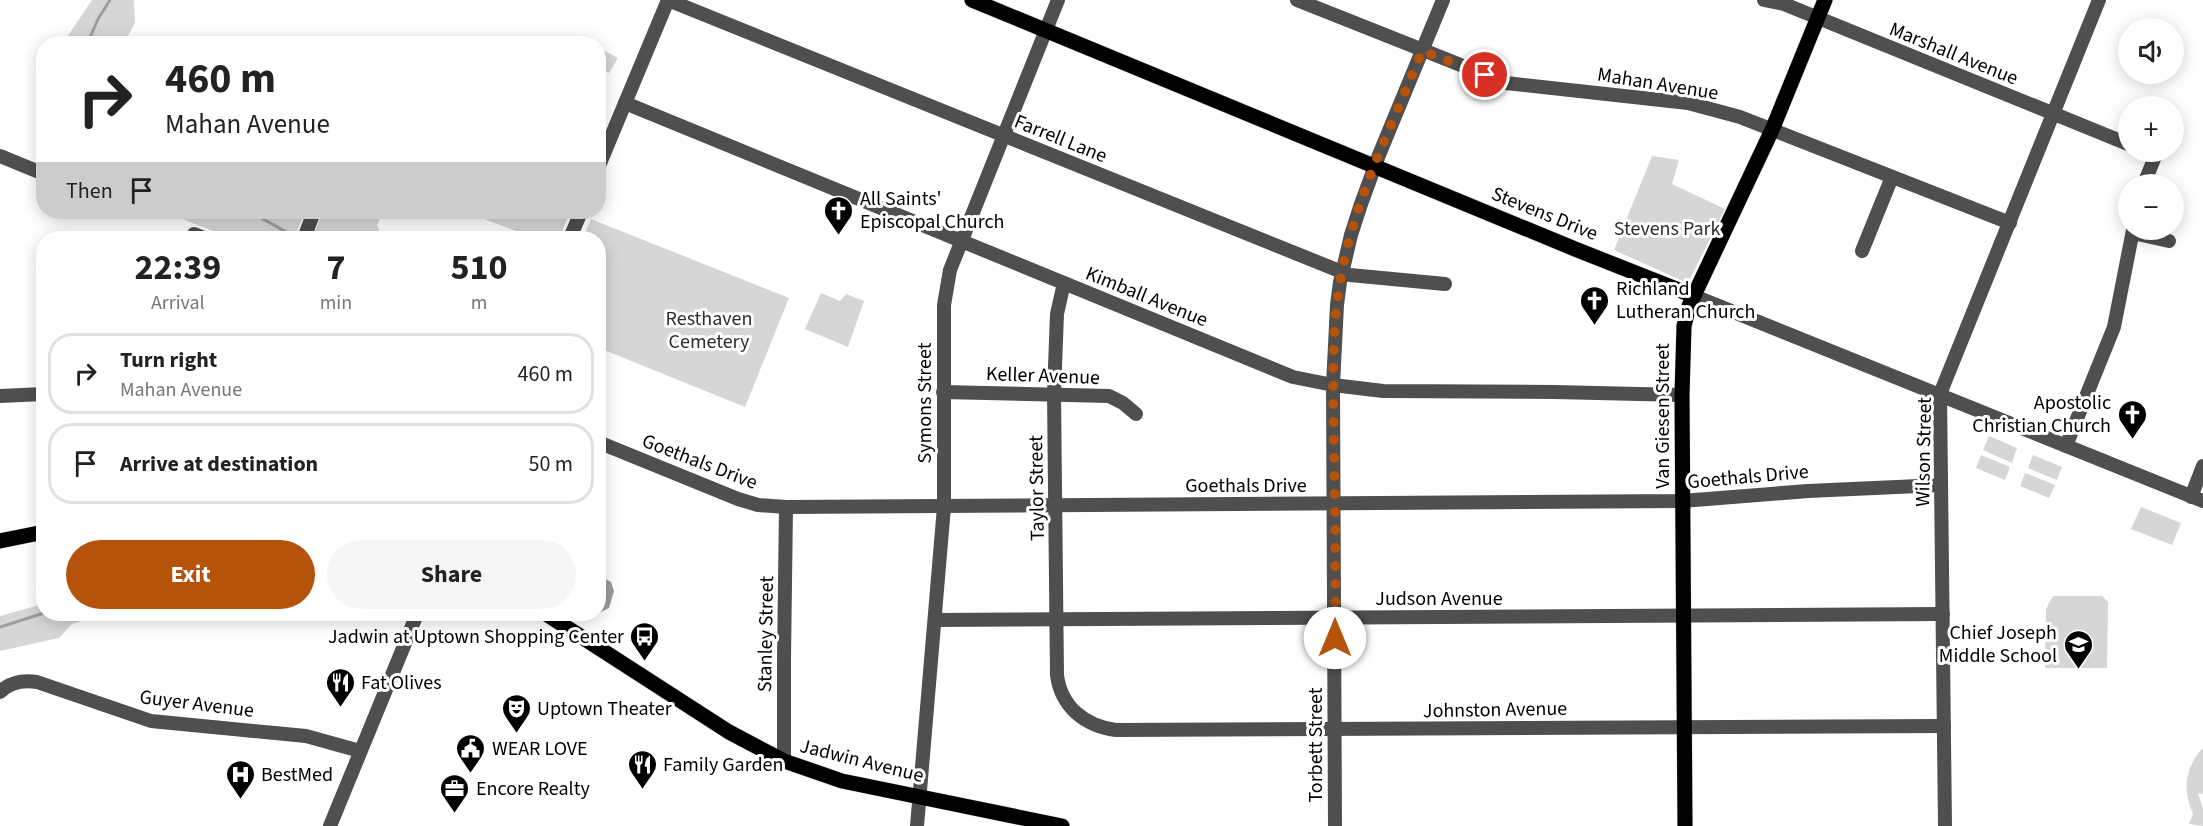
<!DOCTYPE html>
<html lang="en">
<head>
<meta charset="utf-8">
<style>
	body { margin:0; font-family:"Source Sans 3",sans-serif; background:#f6f6f6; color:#222; height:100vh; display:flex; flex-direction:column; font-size:22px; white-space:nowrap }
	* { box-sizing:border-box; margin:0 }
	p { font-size:20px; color:#767676 }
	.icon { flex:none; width:33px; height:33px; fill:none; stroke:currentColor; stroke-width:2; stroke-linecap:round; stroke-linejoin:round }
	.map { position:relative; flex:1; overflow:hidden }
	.sheet { position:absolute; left:36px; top:231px; width:570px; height:390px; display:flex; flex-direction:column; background:#fff; border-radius:24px; box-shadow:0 3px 15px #0003 }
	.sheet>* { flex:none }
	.hud { position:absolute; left:36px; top:36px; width:570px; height:183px; border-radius:24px; box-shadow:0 3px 15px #0003; background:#fff; color:#222; overflow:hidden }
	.buttons { position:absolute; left:2118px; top:18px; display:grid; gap:12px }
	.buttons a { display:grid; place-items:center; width:66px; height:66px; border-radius:50%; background:#fff; box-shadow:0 3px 15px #0003; font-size:30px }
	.pin { position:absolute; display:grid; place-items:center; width:51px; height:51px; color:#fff; margin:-26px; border:3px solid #fff; border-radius:50%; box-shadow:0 2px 6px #0007 }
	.me { position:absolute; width:66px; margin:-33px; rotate:0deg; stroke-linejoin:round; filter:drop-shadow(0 0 4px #0008) }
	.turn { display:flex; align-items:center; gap:21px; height:126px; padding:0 30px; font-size:27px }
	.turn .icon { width:78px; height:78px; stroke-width:2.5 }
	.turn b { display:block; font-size:42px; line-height:51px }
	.then { display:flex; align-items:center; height:57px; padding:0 30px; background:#0003; gap:12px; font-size:22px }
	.eta { display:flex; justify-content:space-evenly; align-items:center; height:102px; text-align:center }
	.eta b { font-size:36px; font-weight:700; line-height:42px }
	.action { display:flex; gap:12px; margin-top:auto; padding:12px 30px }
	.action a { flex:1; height:69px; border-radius:36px; background:#b45309; color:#fff; font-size:24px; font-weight:700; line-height:69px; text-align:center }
	.action a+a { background:#f6f6f6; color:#222 }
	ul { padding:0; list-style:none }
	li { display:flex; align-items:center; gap:18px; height:81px; margin:0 12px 9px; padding:0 18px; border:3px solid #e0e0e0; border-radius:24px }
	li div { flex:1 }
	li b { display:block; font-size:22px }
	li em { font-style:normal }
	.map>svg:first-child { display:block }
	.green { fill:#d6d6d6 }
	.water { fill:#9d9d9d }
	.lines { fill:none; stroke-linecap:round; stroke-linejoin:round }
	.stream { stroke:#9d9d9d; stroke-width:3 }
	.major-casing { stroke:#dbdbdb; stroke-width:16 }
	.minor { stroke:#4f4f4f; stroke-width:14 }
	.major { stroke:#000; stroke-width:15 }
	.route { stroke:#b45309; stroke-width:10; stroke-dasharray:0 18 }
	.labels { text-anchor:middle; stroke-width:6; stroke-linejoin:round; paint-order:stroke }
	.street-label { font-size:20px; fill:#000; stroke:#fff }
	.poi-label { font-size:20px; fill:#000; stroke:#fff; text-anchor:start }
	.park-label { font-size:20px; fill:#2d2d2d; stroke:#fff }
</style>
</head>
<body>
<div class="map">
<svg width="2203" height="826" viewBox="0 0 2203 826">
	<rect width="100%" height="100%" fill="#fff"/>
	<g class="green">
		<polygon points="92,0 134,0 135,23 124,43 63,43"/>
		<polygon points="599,48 618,58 609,73 599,67"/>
		<polygon points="1652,156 1679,160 1672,184 1725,209 1690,279 1683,281 1614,250"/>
		<polygon points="164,212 283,212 302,219 294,238 231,238"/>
		<polygon points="323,212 384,212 377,225 382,238 312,238"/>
		<polygon points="466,212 570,212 559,238 534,238"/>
		<polygon points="591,219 789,298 745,407 599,348 598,238 583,238"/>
		<polygon points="821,293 840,301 846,294 864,301 848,347 805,329"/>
		<polygon points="1989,436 2017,448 2012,463 1983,450"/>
		<polygon points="1981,455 2010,467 2005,480 1976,468"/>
		<polygon points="2033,455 2062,467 2057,480 2028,468"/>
		<polygon points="2025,473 2055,485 2049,498 2020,486"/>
		<polygon points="2141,507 2181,523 2172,545 2131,529"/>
		<polygon points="2053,596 2102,596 2108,602 2107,668 2045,668 2046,609"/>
		<polygon points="43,604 44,614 104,614 72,624 59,638 0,651 0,616"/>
		<path d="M2203,748v46l-5,-1 5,15v18l-14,-2 4,-10c-11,-24 -8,-47 10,-66z"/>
	</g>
	<polygon class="water" points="602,577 611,582 614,591 609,608 599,613 599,580"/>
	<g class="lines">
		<g class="stream">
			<polyline points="87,44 98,19 110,0"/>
			<polyline points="251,212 288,233"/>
			<polyline points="0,627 44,613"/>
		</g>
		<defs>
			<g id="major">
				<polyline points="972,0 1575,249 1694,296"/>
				<polyline points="0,541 44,532"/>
				<polyline points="546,614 729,732 784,761 842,781 1062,826"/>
				<polyline points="1685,826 1682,395 1684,326 1689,306 1772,130 1825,0"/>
			</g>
		</defs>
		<use href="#major" class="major-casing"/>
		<g class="minor">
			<polyline points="668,0 1342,272 1350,275 1445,284"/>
			<polyline points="1297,0 1506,83 1688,103 1740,117 2010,223"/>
			<polyline points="1764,0 1784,4 2128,144"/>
			<polyline points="625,103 1293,377 1333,385 1383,391 1554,392 1682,395"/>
			<polyline points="0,156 44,174"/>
			<polyline points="598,168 668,0"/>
			<polyline points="2144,184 2156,154 2149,152"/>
			<polyline points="2133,233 2169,241"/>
			<polyline points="194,234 204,238"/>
			<polyline points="304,238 314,212"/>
			<polyline points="570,238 581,212"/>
			<polyline points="1862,251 1892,177"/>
			<path d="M1064,283l-7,31 -3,79 3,282c4,32 28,51 59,55l828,-4"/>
			<polyline points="1694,296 2203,501"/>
			<polyline points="943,392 1109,396 1123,403 1136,414"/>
			<polyline points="0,396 44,394"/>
			<polyline points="598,442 738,499 758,505 786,507 1682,501 1808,491 1941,485"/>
			<polyline points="2066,446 2114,327 2133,230"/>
			<polyline points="2191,497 2203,466"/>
			<polyline points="936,620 1943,614"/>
			<path d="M0,692c10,-10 24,-12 37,-10l114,39 155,15 54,15"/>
			<polyline points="784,761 784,658 786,507"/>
			<polyline points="330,826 417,614"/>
			<polyline points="917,826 944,507 944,305 950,270 1058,0"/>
			<polyline points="1335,826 1333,385 1337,305 1340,282 1351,235 1361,204 1379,155 1443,0"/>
			<polyline points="1945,826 1940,394 2099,0"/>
		</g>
		<use href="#major" class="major"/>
	</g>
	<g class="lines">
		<path class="route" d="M1335,638c1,-64 0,-128 -1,-192 -1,-54 -3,-110 6,-164 13,-80 52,-156 82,-231l63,24"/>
	</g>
	<defs>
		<symbol id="church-pin" viewBox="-11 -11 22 30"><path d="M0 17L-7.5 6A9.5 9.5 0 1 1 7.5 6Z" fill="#000" stroke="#fff"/><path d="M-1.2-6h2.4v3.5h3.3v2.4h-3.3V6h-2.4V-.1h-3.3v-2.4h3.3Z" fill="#fff"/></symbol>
		<symbol id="bus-pin" viewBox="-11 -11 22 30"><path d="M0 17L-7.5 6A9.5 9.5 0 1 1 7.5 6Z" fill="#000" stroke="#fff"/><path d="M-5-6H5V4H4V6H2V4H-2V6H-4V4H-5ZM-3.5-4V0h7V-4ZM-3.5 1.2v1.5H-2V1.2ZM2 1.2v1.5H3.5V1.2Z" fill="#fff"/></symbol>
		<symbol id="school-pin" viewBox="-11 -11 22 30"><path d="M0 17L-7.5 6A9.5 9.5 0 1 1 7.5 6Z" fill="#000" stroke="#fff"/><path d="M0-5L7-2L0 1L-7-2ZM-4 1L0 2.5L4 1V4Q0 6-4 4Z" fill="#fff"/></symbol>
		<symbol id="restaurant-pin" viewBox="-11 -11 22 30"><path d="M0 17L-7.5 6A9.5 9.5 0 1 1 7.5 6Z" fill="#000" stroke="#fff"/><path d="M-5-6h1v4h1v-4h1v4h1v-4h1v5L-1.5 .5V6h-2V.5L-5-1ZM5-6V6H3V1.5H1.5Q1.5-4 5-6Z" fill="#fff"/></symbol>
		<symbol id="theatre-pin" viewBox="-11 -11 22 30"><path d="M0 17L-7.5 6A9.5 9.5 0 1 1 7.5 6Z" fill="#000" stroke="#fff"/><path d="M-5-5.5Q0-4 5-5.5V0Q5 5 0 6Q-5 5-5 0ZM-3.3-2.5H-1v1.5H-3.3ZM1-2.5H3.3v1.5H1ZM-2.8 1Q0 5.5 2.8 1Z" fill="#fff"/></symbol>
		<symbol id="civic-pin" viewBox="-11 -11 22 30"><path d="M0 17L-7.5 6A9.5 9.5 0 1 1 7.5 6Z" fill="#000" stroke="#fff"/><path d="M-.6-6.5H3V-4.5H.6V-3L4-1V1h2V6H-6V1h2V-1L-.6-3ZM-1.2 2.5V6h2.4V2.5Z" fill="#fff"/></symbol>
		<symbol id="hospital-pin" viewBox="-11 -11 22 30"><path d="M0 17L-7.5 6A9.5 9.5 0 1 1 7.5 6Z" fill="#000" stroke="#fff"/><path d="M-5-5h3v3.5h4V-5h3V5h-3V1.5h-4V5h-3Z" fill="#fff"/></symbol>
		<symbol id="office-pin" viewBox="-11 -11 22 30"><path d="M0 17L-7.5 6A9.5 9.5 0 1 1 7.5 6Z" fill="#000" stroke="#fff"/><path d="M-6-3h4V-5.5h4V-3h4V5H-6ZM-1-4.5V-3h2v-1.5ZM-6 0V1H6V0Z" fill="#fff"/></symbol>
	</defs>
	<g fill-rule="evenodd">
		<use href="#church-pin" x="822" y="194" width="33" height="45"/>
		<use href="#church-pin" x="1578" y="284" width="33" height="45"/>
		<use href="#church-pin" x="2116" y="398" width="33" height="45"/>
		<use href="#bus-pin" x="628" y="620" width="33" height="45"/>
		<use href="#school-pin" x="2062" y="628" width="33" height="45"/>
		<use href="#restaurant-pin" x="324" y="666" width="33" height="45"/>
		<use href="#theatre-pin" x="500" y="692" width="33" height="45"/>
		<use href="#civic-pin" x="454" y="732" width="33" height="45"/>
		<use href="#restaurant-pin" x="626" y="748" width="33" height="45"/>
		<use href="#hospital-pin" x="224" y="758" width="33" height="45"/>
		<use href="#office-pin" x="438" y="772" width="33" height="45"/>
	</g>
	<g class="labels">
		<g class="street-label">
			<text transform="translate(1954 53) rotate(22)" y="7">Marshall Avenue</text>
			<text transform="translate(1658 83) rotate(9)" y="7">Mahan Avenue</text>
			<text transform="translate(1061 138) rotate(22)" y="7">Farrell Lane</text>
			<text transform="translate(1545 213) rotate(22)" y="7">Stevens Drive</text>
			<text transform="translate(1147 296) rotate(22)" y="7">Kimball Avenue</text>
			<text transform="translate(1043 375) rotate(2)" y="7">Keller Avenue</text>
			<text transform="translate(924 403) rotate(-90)" y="7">Symons Street</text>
			<text transform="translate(1662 416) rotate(-90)" y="7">Van Giesen Street</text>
			<text transform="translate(1923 452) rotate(-89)" y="7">Wilson Street</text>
			<text transform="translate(700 461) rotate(21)" y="7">Goethals Drive</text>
			<text transform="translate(1748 476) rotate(-5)" y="7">Goethals Drive</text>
			<text x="1246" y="492">Goethals Drive</text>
			<text transform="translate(1036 488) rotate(-91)" y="7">Taylor Street</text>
			<text x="1439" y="605">Judson Avenue</text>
			<text transform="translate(765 634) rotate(-89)" y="7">Stanley Street</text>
			<text transform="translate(197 703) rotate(7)" y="7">Guyer Avenue</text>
			<text transform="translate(1495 709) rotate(-1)" y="7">Johnston Avenue</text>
			<text transform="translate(1315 745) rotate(-90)" y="7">Torbett Street</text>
			<text transform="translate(862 760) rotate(14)" y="7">Jadwin Avenue</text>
		</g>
		<g class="poi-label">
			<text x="860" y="205">All Saints'<tspan x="860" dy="23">Episcopal Church</tspan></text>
			<text x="1616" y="295">Richland<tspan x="1616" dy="23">Lutheran Church</tspan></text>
			<text x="2111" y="409" text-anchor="end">Apostolic<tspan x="2111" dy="23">Christian Church</tspan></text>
			<text x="2057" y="639" text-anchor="end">Chief Joseph<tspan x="2057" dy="23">Middle School</tspan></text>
			<text x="624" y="643" text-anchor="end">Jadwin at Uptown Shopping Center</text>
			<text x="361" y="689">Fat Olives</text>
			<text x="537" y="715">Uptown Theater</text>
			<text x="492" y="755">WEAR LOVE</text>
			<text x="663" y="771">Family Garden</text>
			<text x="261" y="781">BestMed</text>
			<text x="476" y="795">Encore Realty</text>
		</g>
		<g class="park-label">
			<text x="1667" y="235">Stevens Park</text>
			<text x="709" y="325">Resthaven<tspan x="709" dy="23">Cemetery</tspan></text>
		</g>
	</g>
</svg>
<div class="buttons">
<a><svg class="icon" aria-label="sound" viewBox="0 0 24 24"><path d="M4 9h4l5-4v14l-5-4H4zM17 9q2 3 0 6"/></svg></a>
<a>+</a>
<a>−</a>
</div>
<div class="pin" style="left:1485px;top:75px;background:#d93025"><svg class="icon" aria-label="arrive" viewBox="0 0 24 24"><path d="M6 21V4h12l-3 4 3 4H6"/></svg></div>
<svg class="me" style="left:1335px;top:638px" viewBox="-20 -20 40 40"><circle r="19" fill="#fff"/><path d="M0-13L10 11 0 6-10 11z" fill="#b45309"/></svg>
<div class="hud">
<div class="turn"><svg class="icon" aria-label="right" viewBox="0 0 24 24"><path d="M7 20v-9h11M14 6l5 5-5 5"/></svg><div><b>460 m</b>Mahan Avenue</div></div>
<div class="then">Then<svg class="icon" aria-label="arrive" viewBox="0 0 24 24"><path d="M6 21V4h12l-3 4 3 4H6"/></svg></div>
</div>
<section class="sheet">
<div class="eta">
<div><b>22:39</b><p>Arrival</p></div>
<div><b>7</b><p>min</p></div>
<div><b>510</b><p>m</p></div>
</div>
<ul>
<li><svg class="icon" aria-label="right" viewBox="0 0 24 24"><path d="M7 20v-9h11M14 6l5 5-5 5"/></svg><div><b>Turn right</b><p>Mahan Avenue</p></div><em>460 m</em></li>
<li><svg class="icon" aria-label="arrive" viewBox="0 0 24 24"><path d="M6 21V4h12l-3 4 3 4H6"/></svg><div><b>Arrive at destination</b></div><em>50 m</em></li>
</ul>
<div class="action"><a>Exit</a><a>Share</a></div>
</section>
</div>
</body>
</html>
